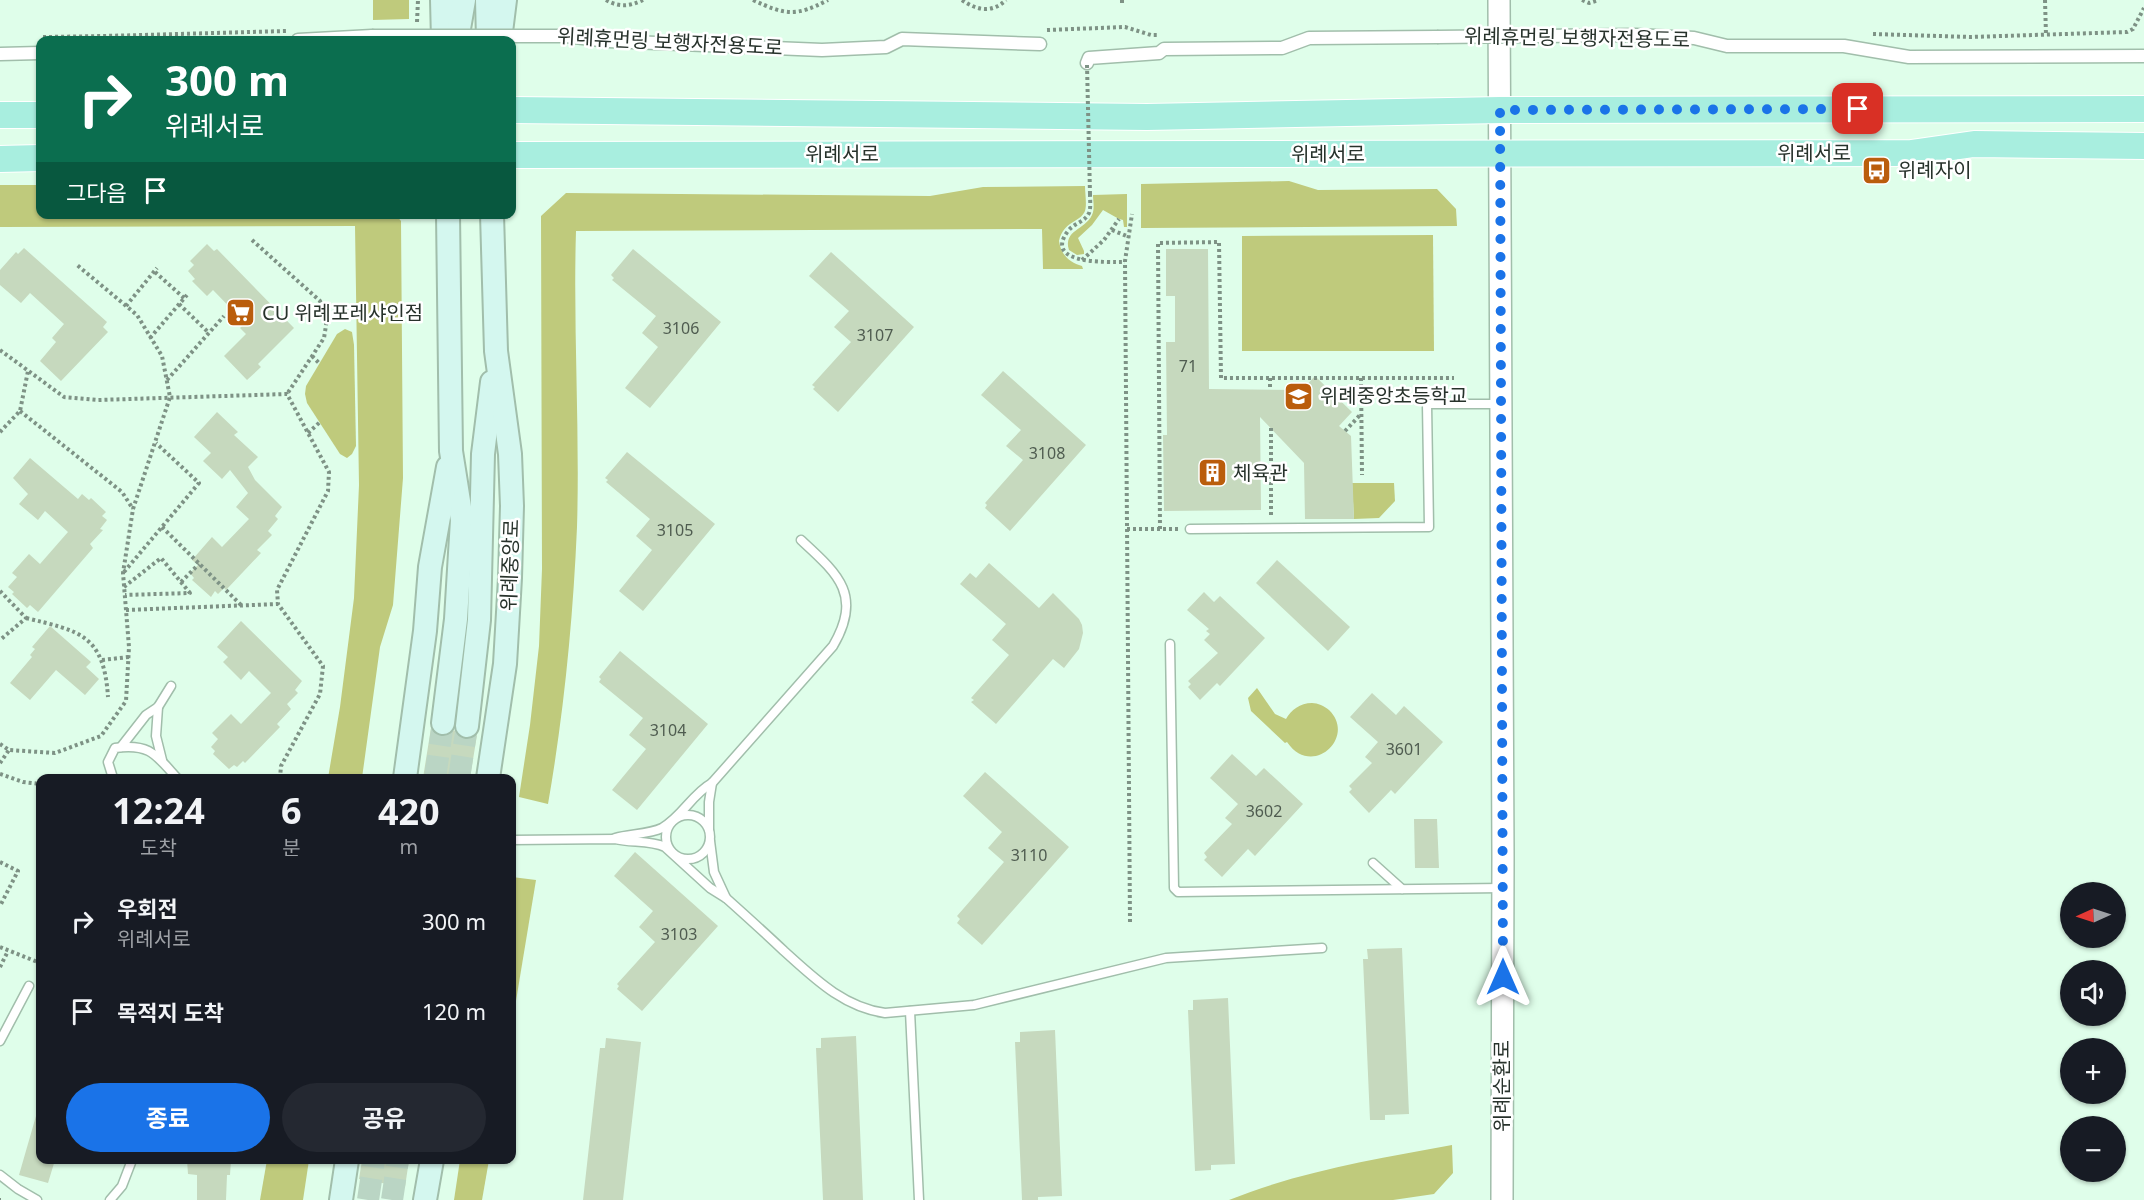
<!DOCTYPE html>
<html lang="ko">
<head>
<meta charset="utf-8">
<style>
	body { margin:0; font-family:"Noto Sans","Noto Sans KR",sans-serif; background:#242831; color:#f1f3f6; height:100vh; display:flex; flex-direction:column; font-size:22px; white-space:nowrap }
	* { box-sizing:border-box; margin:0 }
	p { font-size:20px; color:#9ea1a6 }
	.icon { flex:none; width:33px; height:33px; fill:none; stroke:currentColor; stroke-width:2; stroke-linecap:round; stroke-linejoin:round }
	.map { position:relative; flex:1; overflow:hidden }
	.panel { position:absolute; left:36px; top:774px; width:480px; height:390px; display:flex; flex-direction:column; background:#171b24; border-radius:12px; box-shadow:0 2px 4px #0004 }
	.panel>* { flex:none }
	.top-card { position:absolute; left:36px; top:36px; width:480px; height:183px; border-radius:12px; box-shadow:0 2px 4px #0004; background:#0b6e4f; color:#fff; overflow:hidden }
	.needle { width:39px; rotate:267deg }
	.fabs { position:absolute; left:2060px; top:882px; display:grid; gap:12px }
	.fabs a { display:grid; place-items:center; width:66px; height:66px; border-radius:50%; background:#171b24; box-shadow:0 2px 4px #0004; font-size:30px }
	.pin { position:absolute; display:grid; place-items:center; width:51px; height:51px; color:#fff; margin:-26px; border-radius:12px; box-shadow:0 3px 9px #0006 }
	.me { position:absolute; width:66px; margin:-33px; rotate:0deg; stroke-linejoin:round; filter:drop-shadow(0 0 4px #0008) }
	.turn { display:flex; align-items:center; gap:21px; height:126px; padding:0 30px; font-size:27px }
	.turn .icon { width:78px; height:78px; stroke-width:2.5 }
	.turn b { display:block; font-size:42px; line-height:51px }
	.then { display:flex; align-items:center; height:57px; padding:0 30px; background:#0003; gap:12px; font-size:22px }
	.eta { display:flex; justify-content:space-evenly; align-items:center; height:102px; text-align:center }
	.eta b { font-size:36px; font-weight:700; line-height:42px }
	.primary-button { display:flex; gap:12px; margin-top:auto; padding:12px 30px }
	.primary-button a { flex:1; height:69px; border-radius:36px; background:#1a73e8; color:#fff; font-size:24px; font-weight:700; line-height:69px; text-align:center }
	.primary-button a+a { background:#242831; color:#f1f3f6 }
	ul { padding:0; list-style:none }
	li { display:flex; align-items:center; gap:18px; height:90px; padding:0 30px }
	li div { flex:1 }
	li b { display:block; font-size:22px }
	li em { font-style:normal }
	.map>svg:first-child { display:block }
	.green { fill:#bfca7c }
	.building { fill:#c6d9be }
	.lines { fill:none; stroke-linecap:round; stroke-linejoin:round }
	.secondary-tunnel { stroke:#bad5c4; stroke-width:22; stroke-dasharray:22 11; stroke-linecap:butt }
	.service-casing { stroke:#a1beab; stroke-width:11 }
	.pedestrian-casing { stroke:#a1beab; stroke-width:15 }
	.tertiary-casing { stroke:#a1beab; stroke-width:24 }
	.secondary-casing { stroke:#a1beab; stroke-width:26 }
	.primary-casing { stroke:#fff; stroke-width:28 }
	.path { stroke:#7e9285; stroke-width:4; stroke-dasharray:3 3; stroke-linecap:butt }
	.service { stroke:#fff; stroke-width:8 }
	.pedestrian { stroke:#fff; stroke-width:12 }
	.tertiary { stroke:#fff; stroke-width:21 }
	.secondary { stroke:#d4f7ef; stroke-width:22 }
	.primary { stroke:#a8eedf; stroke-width:26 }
	.pedestrian-bridge-casing { stroke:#a1beab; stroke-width:15; stroke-linecap:butt }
	.path-bridge { stroke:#7e9285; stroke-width:4; stroke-dasharray:3 3; stroke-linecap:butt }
	.pedestrian-bridge { stroke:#fff; stroke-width:12 }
	.route { stroke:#1a73e8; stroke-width:10; stroke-dasharray:0 18 }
	.labels { text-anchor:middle; stroke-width:5; stroke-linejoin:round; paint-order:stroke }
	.number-label { font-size:16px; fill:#4f5c50 }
	.street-label { font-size:20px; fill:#27322b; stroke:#fff }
	.poi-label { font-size:20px; fill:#27322b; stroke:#fff; text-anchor:start }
</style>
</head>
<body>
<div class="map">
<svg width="2144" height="1200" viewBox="0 0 2144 1200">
	<rect width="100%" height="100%" fill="#dffeea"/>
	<g class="green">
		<polygon points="373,0 409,0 409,19 373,20"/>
		<polygon points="1289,181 1318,190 1437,189 1456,209 1457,226 1141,228 1141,184"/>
		<polygon points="0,185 40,185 40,214 395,214 401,221 403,478 393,605 380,647 362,778 328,778 340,707 354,598 359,485 355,226 0,227"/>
		<path d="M1085,186c0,7 2,18 0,25 -5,12 -21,9 -26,30 2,14 10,21 23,25l1,3h-40l-1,-40 -466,2c-3,98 4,197 1,296 -4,93 -13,185 -29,277l-29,-7 11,-72 9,-79 3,-77 -1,-353 25,-23 364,3 53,-9z"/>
		<path d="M1127,194v33h-3l-1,-7 -4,-1 -16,-9 -11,15 -14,13 6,13v3l-7,1 -8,-5c-6,-20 16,-20 23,-35 3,-6 1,-14 1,-20z"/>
		<polygon points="1433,235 1434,351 1242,351 1242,236"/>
		<polygon points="345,329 352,332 354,345 356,446 352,454 347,458 340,454 307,403 305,394 306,386 337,334"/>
		<polygon points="1352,483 1394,483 1395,501 1379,518 1354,519"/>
		<path d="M1257,688l18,26 11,5c5,-9 14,-16 26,-16 6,0 12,3 17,7 28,27 -17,69 -42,32l-2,1 -34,-32 -3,-13z"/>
		<polygon points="512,877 536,880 512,1025"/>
		<path d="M1452,1145l1,28 -19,21 -41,6h-164c72,-29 147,-41 223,-55z"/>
		<polygon points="267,1160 309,1160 303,1200 260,1200"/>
		<polygon points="460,1160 489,1160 482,1200 454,1200"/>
	</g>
	<g class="building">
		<polygon points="207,244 214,251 217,249 294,328 258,364 261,367 247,380 224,356 246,334 240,328 245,323 213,290 207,296 192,281 195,279 188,271 194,265 190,261"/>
		<polygon points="24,248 107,322 103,327 108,332 61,381 40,361 56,342 52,338 64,324 30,293 21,303 0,285 0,270 16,252 18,254"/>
		<polygon points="633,249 721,322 650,408 625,388 658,347 642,333 656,316 612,280 614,278 611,275"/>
		<polygon points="1166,249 1208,249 1209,389 1302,390 1315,376 1352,412 1339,426 1351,436 1354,519 1305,519 1304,463 1260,417 1261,510 1164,511 1163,435 1167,435 1166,342 1175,342 1175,296 1166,296"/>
		<polygon points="831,252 914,327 838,412 813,389 815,387 812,385 851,342 834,327 849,311 809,276"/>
		<polygon points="1003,371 1086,445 1010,531 985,508 987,505 985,503 1023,460 1006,446 1021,430 981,395"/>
		<polygon points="217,412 238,432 234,435 258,457 248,467 255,480 282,507 275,516 278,519 268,531 272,535 257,550 261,553 226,590 224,588 218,594 215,591 211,597 192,580 194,578 190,573 198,565 192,560 212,537 222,547 249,519 236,507 248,493 230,470 222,479 203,461 211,453 194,437"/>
		<polygon points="627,452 715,524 643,611 619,591 652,550 636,536 650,519 606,482 608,480 605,478"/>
		<polygon points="30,458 78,499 82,494 89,500 91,498 106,512 102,516 107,520 100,529 103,530 90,544 93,548 38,612 30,605 27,608 12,594 14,592 8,587 17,577 12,573 29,554 40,564 68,532 45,511 38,520 19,504 28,494 13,478"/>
		<polygon points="1277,560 1350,627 1328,651 1256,583"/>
		<polygon points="989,563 1039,608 1053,593 1079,619 1082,625 1083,633 1079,649 1064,668 1053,659 996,724 971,702 974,700 971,698 1009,655 992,640 1006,624 960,584 970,573 976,578"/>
		<polygon points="1204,592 1214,602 1220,596 1265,638 1220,686 1217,683 1200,700 1188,687 1191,684 1188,681 1218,653 1204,640 1210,634 1206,631 1209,629 1187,610"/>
		<polygon points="241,621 302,681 295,690 298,693 287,704 291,709 277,724 280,727 245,763 243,761 237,767 234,765 229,769 213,754 215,751 211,747 218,739 212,733 231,714 241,724 271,693 249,671 241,680 223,662 228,657 217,647"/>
		<polygon points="50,626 91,662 86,667 99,679 85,695 56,670 30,700 10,683 32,657 30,655 35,649 32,647"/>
		<polygon points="620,651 708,724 637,810 612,790 646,749 629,735 643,718 599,682 601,679 599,677"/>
		<polygon points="1372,693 1396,715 1404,706 1443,742 1395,794 1391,790 1369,813 1349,792 1352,789 1349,786 1372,763 1365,757 1378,742 1350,717"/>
		<polygon points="431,728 434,733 441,736 449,735 454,730 459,736 465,739 472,739 477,735 470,778 423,778"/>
		<polygon points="1232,754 1256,776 1264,768 1303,804 1255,856 1248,849 1222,877 1204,860 1207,857 1204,853 1232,824 1225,818 1238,804 1210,778"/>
		<polygon points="985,772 1069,847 982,945 957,923 960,919 957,916 1004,862 988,848 1002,832 963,796"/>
		<polygon points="1414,819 1437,819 1439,868 1415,868"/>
		<polygon points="635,852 718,926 642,1011 617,989 619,986 617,984 655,942 639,927 653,911 614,876"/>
		<polygon points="1402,948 1409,1114 1385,1115 1385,1120 1370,1120 1363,959 1368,959 1367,949"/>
		<polygon points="1228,998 1235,1164 1211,1165 1211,1170 1195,1171 1188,1010 1193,1010 1193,1000"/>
		<polygon points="1055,1030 1062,1196 1038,1197 1038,1200 1022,1200 1015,1042 1020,1042 1020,1032"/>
		<polygon points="856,1036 863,1200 823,1200 816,1048 821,1048 821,1038"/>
		<polygon points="606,1038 641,1042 623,1200 583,1200 600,1048 605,1048"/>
		<polygon points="36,1116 40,1116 40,1160 55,1160 48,1183 19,1175"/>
		<polygon points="187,1160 231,1160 230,1175 227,1175 226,1200 197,1200 197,1175 188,1174"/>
		<polygon points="362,1160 409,1160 405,1187 359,1179"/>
	</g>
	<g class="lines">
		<g class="secondary-tunnel">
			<polyline points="435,778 443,723"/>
			<polyline points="459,778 467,726"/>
			<polyline points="368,1200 374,1160"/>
			<polyline points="392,1200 398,1160"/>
		</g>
		<defs>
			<g id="service">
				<polyline points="1190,529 1429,527 1427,404 1500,404"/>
				<polyline points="1170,644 1174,888 1178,892 1503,888"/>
				<polyline points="158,707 156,736 162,760"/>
				<polyline points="121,747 146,715 158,707 171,686"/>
				<path d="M113,778l-5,-16 7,-14c35,-5 41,7 62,30"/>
				<circle cx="688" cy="837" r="22"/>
				<polyline points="709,829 709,802 712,783"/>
				<path d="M615,838c15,-4 35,-4 47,-10 20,-11 30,-34 50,-45l121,-137c30,-51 5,-72 -32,-106"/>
				<path d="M512,840l103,-1c16,4 35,1 50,8l45,41 16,10c19,17 39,35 58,53 30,27 59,56 101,62l89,-8 192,-47 156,-10"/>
				<polyline points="710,841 714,872 726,898"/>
				<polyline points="1373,863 1402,889"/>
				<polyline points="910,1011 919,1200"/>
				<polyline points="0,1041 29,986"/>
				<polyline points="0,1175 18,1189 37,1200"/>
				<polyline points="110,1200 122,1186 132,1160"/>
			</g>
			<g id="pedestrian">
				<polyline points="566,36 608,41 822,50 886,47 902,39 1040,44"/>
				<polyline points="1538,36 1636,35 1694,38 1727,46 1844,46 1909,57 2144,56"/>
				<polyline points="298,40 372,36"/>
				<polyline points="0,54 40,53"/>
				<polyline points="1087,63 1089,58 1159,53 1164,49 1282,48 1309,38 1437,37"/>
			</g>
			<polyline id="tertiary" points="1499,0 1503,857 1502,1200"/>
			<g id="secondary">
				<polyline points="442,0 443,40"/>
				<polyline points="487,0 488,40"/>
				<polyline points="457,40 464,0"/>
				<polyline points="500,40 505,0"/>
				<polyline points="443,723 456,619 462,520 451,451 448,214"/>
				<polyline points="467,726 479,620 483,454 492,382"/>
				<polyline points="405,778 425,631 430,567 448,467"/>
				<polyline points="488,778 505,664 510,578 512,506 510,454 496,351 492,214"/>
				<polyline points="341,1200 347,1160"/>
				<polyline points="425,1200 432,1160"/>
			</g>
			<g id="primary">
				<polyline points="512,110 1147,117 1500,110 2144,109"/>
				<polyline points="0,115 40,115"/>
				<polyline points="512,155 1911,153 1974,144 2144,146"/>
				<polyline points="0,159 40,158"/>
			</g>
		</defs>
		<use href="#service" class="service-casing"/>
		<use href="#pedestrian" class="pedestrian-casing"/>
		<use href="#tertiary" class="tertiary-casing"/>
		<use href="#secondary" class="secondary-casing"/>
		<use href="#primary" class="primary-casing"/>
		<g class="path">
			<path d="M606,0c14,8 24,6 37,0"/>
			<path d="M753,0c32,15 43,17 75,0"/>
			<path d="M962,0c16,11 30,13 44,0"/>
			<polyline points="1122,0 1122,6"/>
			<polyline points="1582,0 1589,3 1599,0"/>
			<polyline points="2045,0 2046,35"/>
			<polyline points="417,22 418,0"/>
			<polyline points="1047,30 1125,27 1151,35 1158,35"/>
			<polyline points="1873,34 1971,37 2127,32 2133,29 2144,8"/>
			<path d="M43,37c82,-1 163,-4 244,-6"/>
			<path d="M1090,194c0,6 1,14 -1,19 -4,9 -15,10 -21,18 -26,34 41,31 57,31"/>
			<polyline points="1112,230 1129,237"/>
			<polyline points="252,240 320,301 327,319 324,338 287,394"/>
			<polyline points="1082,260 1104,240 1119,219"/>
			<polyline points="155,272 184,298"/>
			<polyline points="179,304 209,333"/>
			<polyline points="126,306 157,268"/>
			<polyline points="150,338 187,295"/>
			<polyline points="0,350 64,397 98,400 287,394 329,472 328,491 277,590 278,604 323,666 320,694 281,766 280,778"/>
			<polyline points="312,356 320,364"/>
			<polyline points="1270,378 1270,387"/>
			<polyline points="1361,378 1362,475"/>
			<polyline points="167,380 224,316"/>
			<polyline points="20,411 122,492 133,509"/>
			<polyline points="1271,428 1271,516"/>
			<polyline points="1345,431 1361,414"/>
			<polyline points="0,432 20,411 28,371"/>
			<polyline points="308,433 320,422"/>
			<polyline points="162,527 241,605"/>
			<polyline points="1127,529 1160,529"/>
			<polyline points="1178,529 1160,529 1158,243 1219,242 1221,378 1454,378"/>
			<polyline points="124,572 199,483 156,443"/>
			<polyline points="181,582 199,564"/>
			<polyline points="124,587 161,558 190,593 125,595"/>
			<polyline points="0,591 26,618 0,640"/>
			<polyline points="126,610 278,604"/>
			<path d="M26,618c53,13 78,16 82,79"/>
			<polyline points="102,660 129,657"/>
			<polyline points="0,744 9,750 55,753 101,736 126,701 129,647 123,573 133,509 170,397 162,356 137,315 77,265"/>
			<polyline points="0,763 9,750"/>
			<polyline points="0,774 23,782 40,784"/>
			<polyline points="0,862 18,871 0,906"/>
			<polyline points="1130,922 1125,261 1132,214"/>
			<polyline points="0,947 40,963"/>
			<polyline points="0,967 8,951"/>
			<polyline points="0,1200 1,1200"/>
		</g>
		<use href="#service" class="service"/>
		<use href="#pedestrian" class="pedestrian"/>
		<use href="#tertiary" class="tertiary"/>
		<use href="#secondary" class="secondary"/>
		<use href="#primary" class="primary"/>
		<defs>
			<g id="pedestrian-bridge">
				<polyline points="372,36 566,36"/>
				<polyline points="1437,37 1538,36"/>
			</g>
		</defs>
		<use href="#pedestrian-bridge" class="pedestrian-bridge-casing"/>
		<polyline class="path-bridge" points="1087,65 1090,194"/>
		<use href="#pedestrian-bridge" class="pedestrian-bridge"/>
	</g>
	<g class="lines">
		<polyline class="route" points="1503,977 1500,110 1858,109"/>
	</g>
	<defs>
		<symbol id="bus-square" viewBox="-11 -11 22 22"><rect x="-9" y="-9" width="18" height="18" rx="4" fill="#ba5d0c" stroke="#fff"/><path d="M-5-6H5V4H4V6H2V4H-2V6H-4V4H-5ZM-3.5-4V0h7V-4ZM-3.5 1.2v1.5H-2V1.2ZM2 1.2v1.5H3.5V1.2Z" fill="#fff"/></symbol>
		<symbol id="supermarket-square" viewBox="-11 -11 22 22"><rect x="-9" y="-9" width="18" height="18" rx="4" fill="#ba5d0c" stroke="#fff"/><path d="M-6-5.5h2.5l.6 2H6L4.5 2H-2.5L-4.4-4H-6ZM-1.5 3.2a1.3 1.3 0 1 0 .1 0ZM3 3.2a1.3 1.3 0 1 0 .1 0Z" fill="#fff"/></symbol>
		<symbol id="school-square" viewBox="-11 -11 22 22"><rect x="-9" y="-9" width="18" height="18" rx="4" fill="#ba5d0c" stroke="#fff"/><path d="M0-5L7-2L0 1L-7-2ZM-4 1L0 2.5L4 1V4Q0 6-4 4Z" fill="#fff"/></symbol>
		<symbol id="building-square" viewBox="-11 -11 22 22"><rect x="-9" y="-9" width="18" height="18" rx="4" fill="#ba5d0c" stroke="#fff"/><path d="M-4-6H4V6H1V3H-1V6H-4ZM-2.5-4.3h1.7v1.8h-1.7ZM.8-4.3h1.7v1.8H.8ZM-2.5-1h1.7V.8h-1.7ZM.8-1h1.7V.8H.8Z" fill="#fff"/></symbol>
	</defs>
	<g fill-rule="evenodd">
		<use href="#bus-square" x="1860" y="154" width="33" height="33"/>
		<use href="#supermarket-square" x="224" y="296" width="33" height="33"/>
		<use href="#school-square" x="1282" y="380" width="33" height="33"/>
		<use href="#building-square" x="1196" y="456" width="33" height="33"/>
	</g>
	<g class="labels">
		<g class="number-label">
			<text x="681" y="334">3106</text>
			<text x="875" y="341">3107</text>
			<text x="1188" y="372">71</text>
			<text x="1047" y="459">3108</text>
			<text x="675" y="536">3105</text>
			<text x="668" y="736">3104</text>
			<text x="1404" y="755">3601</text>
			<text x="1264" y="817">3602</text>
			<text x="1029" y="861">3110</text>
			<text x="679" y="940">3103</text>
		</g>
		<g class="street-label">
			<text transform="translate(1577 38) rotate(1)" y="7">위례휴먼링 보행자전용도로</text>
			<text transform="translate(670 42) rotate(3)" y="7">위례휴먼링 보행자전용도로</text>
			<text x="1814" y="160">위례서로</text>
			<text x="842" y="161">위례서로</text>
			<text x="1328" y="161">위례서로</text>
			<text transform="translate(510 565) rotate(-88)" y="7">위례중앙로</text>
			<text transform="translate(1502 1086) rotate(-90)" y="7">위례순환로</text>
		</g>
		<g class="poi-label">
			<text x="1898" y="177">위례자이</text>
			<text x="262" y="320">CU 위례포레샤인점</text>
			<text x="1320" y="403">위례중앙초등학교</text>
			<text x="1233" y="480">체육관</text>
		</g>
	</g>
</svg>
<div class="fabs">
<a><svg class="needle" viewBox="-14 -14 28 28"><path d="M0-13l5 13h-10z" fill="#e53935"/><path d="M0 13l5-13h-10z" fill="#9ea1a6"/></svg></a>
<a><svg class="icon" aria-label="sound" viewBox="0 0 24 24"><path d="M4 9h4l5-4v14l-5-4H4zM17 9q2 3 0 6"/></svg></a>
<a>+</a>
<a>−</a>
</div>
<div class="pin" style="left:1858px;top:109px;background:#d93025"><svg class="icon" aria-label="arrive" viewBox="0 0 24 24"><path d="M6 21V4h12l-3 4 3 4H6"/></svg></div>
<svg class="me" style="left:1503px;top:977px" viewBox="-20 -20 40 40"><path d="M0-17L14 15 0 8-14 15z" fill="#1a73e8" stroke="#fff" stroke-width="4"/></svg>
<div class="top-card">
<div class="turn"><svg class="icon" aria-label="right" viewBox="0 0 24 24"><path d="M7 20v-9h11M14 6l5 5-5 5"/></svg><div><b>300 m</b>위례서로</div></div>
<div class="then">그다음<svg class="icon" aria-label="arrive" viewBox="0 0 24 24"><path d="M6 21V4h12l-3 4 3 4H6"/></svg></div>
</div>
<section class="panel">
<div class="eta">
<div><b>12:24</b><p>도착</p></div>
<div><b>6</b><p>분</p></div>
<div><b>420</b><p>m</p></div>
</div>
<ul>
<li><svg class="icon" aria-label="right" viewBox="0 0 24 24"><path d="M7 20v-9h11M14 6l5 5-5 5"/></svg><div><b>우회전</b><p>위례서로</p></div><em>300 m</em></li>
<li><svg class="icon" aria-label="arrive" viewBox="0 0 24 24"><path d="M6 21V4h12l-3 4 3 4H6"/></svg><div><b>목적지 도착</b></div><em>120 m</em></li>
</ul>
<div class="primary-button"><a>종료</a><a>공유</a></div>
</section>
</div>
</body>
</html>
